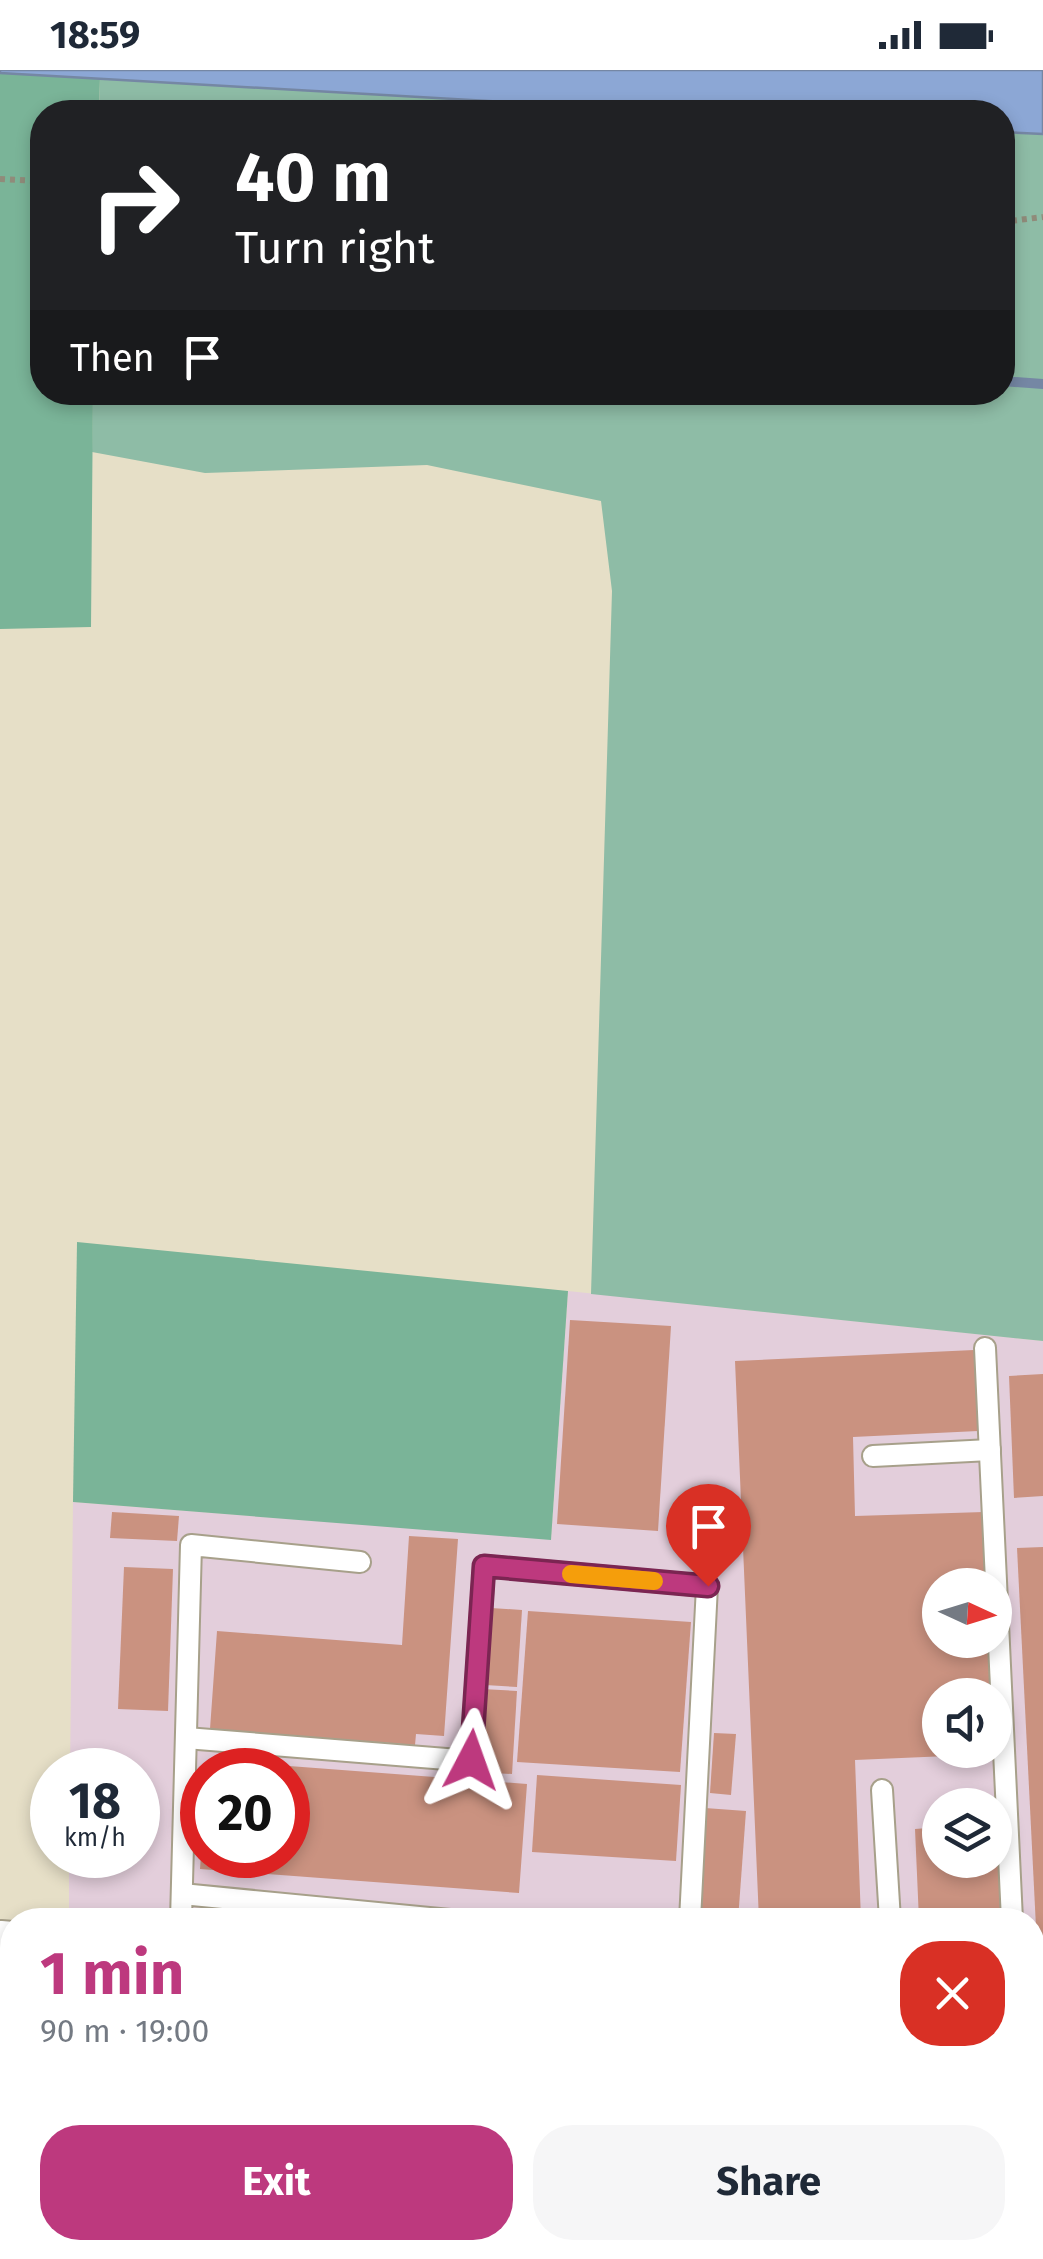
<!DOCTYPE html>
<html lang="en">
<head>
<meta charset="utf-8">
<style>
	body { margin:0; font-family:"Fira Sans",sans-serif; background:#f6f6f7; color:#1f2937; height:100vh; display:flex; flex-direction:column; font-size:38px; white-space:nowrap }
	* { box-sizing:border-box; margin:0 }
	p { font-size:32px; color:#747a83 }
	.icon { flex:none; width:55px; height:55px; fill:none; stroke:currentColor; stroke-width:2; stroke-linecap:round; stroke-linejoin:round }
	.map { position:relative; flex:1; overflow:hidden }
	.drawer { position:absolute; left:0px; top:1838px; width:1045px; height:352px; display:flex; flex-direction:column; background:#fff; border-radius:40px 40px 0 0; box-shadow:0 5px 15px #0003 }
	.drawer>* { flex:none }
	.top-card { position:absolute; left:30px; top:30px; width:985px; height:305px; border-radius:40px; box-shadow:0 5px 15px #0003; background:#202124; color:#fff; overflow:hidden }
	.needle { width:65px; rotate:94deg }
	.controls { position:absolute; left:922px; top:1498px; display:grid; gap:20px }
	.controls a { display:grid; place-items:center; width:90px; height:90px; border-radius:50%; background:#fff; box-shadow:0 5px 15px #0003; font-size:50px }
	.speed { position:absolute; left:30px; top:1678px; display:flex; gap:20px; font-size:50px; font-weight:700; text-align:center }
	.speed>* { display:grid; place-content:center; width:130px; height:130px; border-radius:50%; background:#fff; box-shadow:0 5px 15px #0003; line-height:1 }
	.speed small { font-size:25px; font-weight:400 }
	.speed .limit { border:15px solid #d22; background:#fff; color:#111 }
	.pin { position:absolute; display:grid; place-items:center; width:85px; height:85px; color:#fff; margin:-102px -42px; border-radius:50% 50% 50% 0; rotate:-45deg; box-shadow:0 0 10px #0007 }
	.pin .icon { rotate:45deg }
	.me { position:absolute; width:110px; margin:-55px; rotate:4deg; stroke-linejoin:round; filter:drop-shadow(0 0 8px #0008) }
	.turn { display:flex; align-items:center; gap:35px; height:210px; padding:0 40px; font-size:45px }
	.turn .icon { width:130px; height:130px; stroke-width:2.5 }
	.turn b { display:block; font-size:70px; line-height:85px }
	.then { display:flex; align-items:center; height:95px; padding:0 40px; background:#0003; gap:20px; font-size:38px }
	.round { display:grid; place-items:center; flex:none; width:105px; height:105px; border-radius:40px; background:#f6f6f7 }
	.headline { display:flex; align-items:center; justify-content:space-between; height:170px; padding:0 40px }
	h1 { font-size:60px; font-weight:700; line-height:75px; color:#bd397e }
	.action { display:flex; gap:20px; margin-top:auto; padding:20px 40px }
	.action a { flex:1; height:115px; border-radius:40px; background:#bd397e; color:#fff; font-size:40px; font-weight:700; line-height:115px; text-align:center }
	.action a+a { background:#f6f6f7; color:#1f2937 }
	.status { display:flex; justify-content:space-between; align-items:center; height:70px; padding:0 50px; background:#fff; direction:ltr }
	.status svg { height:28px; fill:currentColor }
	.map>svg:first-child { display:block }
	.industrial { fill:#e3cedb; fill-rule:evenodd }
	.green { fill:#8ebca6 }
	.forest { fill:#7ab498 }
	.water { fill:#8ca7d5; stroke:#7587a4; stroke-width:2.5 }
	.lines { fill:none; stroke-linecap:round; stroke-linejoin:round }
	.stream { stroke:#7587a4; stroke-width:10 }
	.building { fill:#ca9280 }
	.service-casing { stroke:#a7a08a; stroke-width:24 }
	.tertiary-casing { stroke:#a7a08a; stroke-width:54 }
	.path { stroke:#908b7a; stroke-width:6; stroke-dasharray:5 5; stroke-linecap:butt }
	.service { stroke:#fff; stroke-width:20 }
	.tertiary { stroke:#fff; stroke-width:50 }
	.route-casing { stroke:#7b2552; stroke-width:25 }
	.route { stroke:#bd397e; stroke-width:18 }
	.slow { stroke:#f59e0b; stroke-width:18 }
</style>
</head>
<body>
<div class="status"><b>18:59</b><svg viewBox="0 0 49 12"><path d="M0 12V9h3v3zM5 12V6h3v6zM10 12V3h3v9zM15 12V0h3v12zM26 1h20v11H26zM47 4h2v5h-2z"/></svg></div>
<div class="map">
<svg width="1043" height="2189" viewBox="0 0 1043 2189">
	<rect width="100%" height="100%" fill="#e6dfc7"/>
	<path class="industrial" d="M568,1221l475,50v686l-10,-1 -1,-106h-963v-65h69v-85h-68l3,-268 478,37zM940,1515h55v55h-55zM940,1625h55v55h-55zM202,1700h86v85h-86zM940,1735h55v55h-55z"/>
	<g class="green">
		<polygon points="100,8 680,42 99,42"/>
		<polygon points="1003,62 1043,64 1043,1271 591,1224 612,521 601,431 427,395 205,403 92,382 93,323 1002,322"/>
	</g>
	<g class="forest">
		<polygon points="0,3 100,8 99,42 42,42 42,322 93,323 91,557 0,559"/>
		<polygon points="77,1172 568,1221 551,1470 73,1432"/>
	</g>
	<polygon class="water" points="0,0 1043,0 1043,64 1003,62 1002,42 680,42 0,3"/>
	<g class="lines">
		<polyline class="stream" points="1002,311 1043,314"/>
	</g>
	<g class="building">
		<polygon points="570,1250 671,1256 658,1461 557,1454"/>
		<polygon points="974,1280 978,1361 853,1367 855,1446 984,1442 987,1515 940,1515 940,1570 989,1570 991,1625 940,1625 940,1680 994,1680 994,1684 855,1690 861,1850 759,1850 735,1291"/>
		<polygon points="1043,1304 1043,1426 1014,1428 1009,1306"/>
		<polygon points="112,1442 179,1446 177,1471 110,1468"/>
		<polygon points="409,1466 458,1469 444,1666 416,1664 415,1675 210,1659 217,1561 402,1575"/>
		<polygon points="1043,1477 1043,1917 1039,1917 1017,1478"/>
		<polygon points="124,1497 173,1499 168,1641 118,1639"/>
		<polygon points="491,1538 522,1540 517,1617 485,1615"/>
		<polygon points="528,1541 691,1552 680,1702 517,1692"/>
		<polygon points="482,1619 517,1621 512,1704 476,1702"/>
		<polygon points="714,1663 736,1664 731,1725 710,1723"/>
		<polygon points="289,1696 527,1714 519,1823 200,1799 201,1785 288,1785"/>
		<polygon points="537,1705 681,1715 676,1791 532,1782"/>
		<polygon points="705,1738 746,1741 738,1850 696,1850"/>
		<polygon points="940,1757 940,1790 995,1790 995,1769 998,1769 1002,1850 919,1850 915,1759"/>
	</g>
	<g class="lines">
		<defs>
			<g id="service">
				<polyline points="985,1278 1012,1850"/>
				<polyline points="873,1386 990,1380"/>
				<polyline points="186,1668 471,1691 484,1496 707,1516 690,1850"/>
				<polyline points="882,1720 890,1850"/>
				<polyline points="182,1824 450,1850"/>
				<polyline points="181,1850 191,1475 360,1492"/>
			</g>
			<g id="tertiary">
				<polyline points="0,1876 12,1877"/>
				<polyline points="1032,1982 1043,1983"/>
				<polyline points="47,2178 47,2189"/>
			</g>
		</defs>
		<use href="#service" class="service-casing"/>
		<use href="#tertiary" class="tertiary-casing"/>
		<g class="path">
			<polyline points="0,109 42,111"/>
			<polyline points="1002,152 1043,147"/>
			<polyline points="298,2178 298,2189"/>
			<polyline points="404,2178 405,2189"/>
			<polyline points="510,2178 510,2189"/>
			<polyline points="617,2178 617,2189"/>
			<polyline points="728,2178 728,2189"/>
			<polyline points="841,2178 841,2189"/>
			<polyline points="956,2178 956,2189"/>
			<polyline points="179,2180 179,2189"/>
		</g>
		<use href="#service" class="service"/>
		<use href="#tertiary" class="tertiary"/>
	</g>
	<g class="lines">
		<defs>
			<polyline id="route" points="471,1690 484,1496 708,1516"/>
		</defs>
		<use href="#route" class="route-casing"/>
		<use href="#route" class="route"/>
		<polyline class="slow" points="571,1504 654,1511"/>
	</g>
</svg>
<div class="controls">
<a><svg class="needle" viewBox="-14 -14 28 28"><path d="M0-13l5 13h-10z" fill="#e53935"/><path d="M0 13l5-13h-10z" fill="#747a83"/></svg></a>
<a><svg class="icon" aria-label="sound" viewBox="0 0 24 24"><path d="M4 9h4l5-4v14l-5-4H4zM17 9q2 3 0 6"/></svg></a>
<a><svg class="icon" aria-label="layers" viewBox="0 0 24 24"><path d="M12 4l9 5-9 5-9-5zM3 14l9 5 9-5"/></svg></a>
</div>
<div class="speed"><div>18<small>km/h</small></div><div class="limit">20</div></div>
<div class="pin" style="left:708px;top:1516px;background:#d93025"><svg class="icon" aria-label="arrive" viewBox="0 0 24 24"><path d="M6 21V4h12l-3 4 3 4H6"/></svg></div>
<svg class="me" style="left:471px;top:1690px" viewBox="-20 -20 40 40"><path d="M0-17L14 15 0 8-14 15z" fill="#bd397e" stroke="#fff" stroke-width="4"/></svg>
<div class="top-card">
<div class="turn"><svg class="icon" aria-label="right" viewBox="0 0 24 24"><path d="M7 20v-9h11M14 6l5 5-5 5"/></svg><div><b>40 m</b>Turn right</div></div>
<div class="then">Then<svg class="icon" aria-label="arrive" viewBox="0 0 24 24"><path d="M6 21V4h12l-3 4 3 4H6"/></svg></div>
</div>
<section class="drawer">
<div class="headline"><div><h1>1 min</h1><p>90 m · 19:00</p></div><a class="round" style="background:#d93025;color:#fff"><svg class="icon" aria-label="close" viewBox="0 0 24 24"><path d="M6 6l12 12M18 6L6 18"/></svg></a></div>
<div class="action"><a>Exit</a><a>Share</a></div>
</section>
</div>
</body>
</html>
